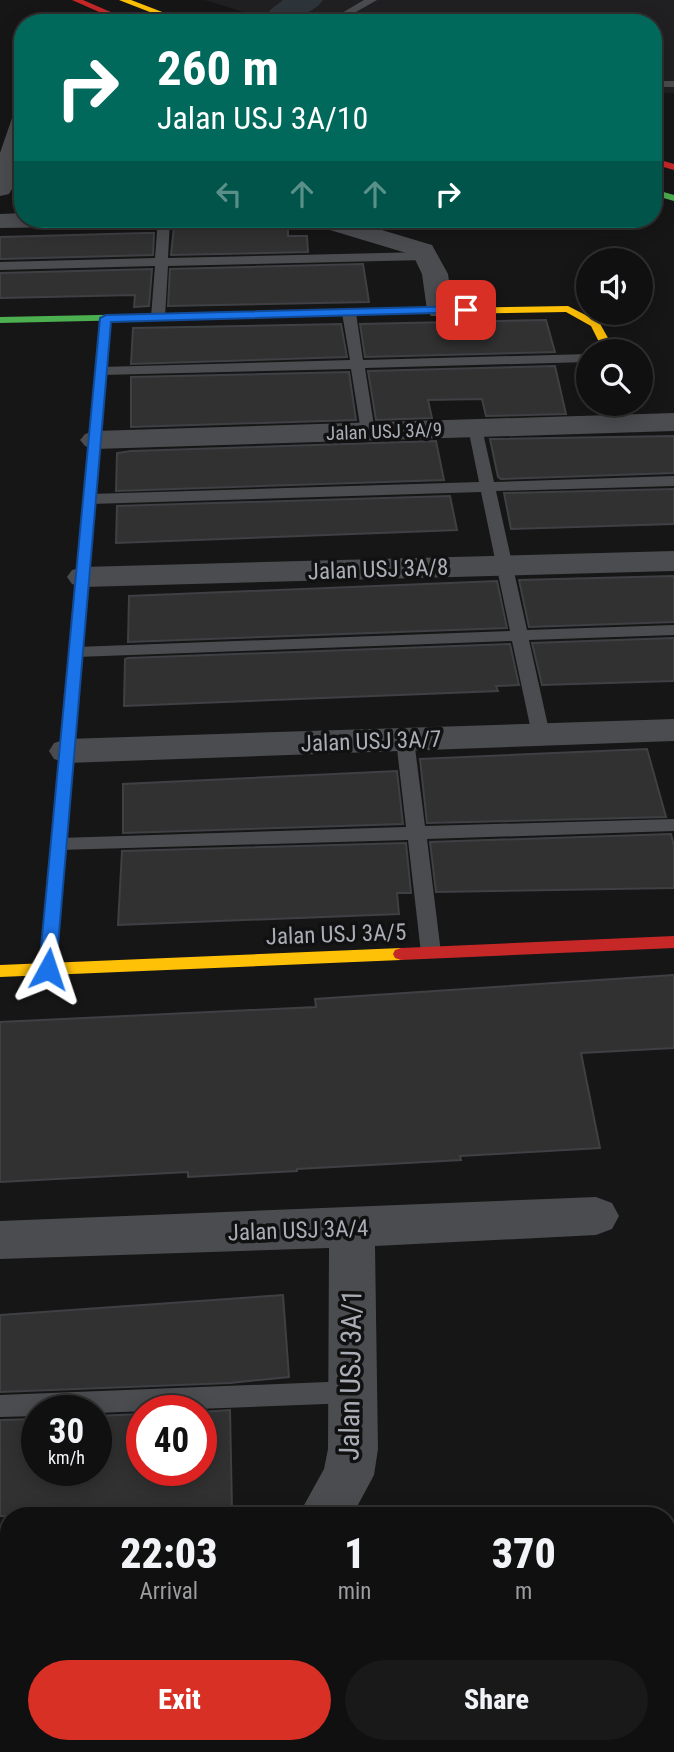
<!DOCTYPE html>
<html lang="en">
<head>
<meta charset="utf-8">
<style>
	body { margin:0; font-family:"Roboto Condensed",sans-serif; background:#19191a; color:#f1f3f6; height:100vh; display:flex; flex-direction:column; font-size:26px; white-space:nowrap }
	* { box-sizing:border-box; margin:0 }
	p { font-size:23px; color:#9c9d9f }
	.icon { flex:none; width:38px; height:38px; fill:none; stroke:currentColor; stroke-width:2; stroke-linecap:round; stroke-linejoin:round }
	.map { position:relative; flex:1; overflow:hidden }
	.side { position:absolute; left:0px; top:1507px; width:676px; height:247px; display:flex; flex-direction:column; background:#101011; border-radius:28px 28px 0 0; box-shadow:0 4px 18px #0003,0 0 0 2px #303031 }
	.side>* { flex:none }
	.banner { position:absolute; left:14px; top:14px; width:648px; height:214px; border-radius:28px; box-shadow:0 4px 18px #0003,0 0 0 2px #303031; background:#00695c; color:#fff; overflow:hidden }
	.fabs { position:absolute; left:576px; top:248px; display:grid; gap:14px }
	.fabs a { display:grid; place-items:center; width:77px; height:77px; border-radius:50%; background:#101011; box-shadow:0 4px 18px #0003,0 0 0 2px #303031; font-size:35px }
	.speed { position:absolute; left:21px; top:1395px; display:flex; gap:14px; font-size:35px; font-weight:700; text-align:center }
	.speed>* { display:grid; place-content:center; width:91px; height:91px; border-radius:50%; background:#101011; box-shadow:0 4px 18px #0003,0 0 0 2px #303031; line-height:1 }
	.speed small { font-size:18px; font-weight:400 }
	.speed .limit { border:10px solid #d22; background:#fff; color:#111 }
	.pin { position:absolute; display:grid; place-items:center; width:60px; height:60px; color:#fff; margin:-30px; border-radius:14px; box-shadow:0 4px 10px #0006 }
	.me { position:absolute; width:77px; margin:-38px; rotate:5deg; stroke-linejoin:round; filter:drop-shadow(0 0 5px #0008) }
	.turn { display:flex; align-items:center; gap:24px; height:147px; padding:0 28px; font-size:32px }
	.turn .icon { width:91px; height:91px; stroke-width:2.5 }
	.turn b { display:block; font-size:49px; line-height:60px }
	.lanes { display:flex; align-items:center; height:66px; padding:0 28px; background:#0003; justify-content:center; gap:35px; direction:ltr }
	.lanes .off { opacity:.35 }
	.eta { display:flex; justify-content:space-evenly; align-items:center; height:119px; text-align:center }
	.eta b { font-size:42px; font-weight:800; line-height:49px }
	.button { display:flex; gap:14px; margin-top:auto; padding:14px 28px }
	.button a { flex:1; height:80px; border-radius:42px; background:#d93025; color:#fff; font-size:28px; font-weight:800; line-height:80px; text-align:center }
	.button a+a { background:#19191a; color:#f1f3f6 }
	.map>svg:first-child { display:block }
	.built { fill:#202022 }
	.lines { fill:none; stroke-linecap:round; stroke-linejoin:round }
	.river { fill:#2e353a; fill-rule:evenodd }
	.building { fill:#313132; stroke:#3f4043; stroke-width:2 }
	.lane { fill:#4b4c4f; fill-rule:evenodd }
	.street { fill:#4b4c4f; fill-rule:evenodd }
	.fast { fill:#4caf50; fill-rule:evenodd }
	.slow { fill:#ffc107; fill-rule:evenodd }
	.jam { fill:#c62828; fill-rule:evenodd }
	.route { fill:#1a73e8; stroke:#114b97; stroke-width:2 }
	.labels { text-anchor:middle; stroke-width:7; stroke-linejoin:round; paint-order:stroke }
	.far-street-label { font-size:19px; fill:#a9adb6; stroke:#111112 }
	.street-label { font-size:23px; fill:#a9adb6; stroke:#111112 }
	.near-street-label { font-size:28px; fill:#a9adb6; stroke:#111112 }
</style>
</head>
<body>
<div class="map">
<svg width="674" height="1752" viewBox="0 0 674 1752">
	<rect width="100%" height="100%" fill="#161617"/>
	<polygon class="built" points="205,0 674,0 674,93 653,93 653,23 278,23"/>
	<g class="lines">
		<path class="river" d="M283,0h40c-10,14 -33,22 -50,18l-4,-7z"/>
	</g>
	<g class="building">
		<polygon points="288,225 288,236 307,236 308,252 171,255 174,227"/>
		<polygon points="145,233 154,233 153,255 0,259 0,237"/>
		<polygon points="363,264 369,302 168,306 170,269"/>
		<polygon points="152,269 149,306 134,307 135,295 0,298 0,273"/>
		<polygon points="546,320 555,352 365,357 360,324"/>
		<polygon points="341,324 347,357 131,364 133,328"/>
		<polygon points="555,366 566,414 486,416 482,399 428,400 432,418 376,420 368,371"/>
		<polygon points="349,372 356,420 131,427 131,377"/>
		<polygon points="674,436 674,473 501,479 498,477 490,439"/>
		<polygon points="436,441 444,480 116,491 117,453 131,451"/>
		<polygon points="674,489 674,524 511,529 504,493"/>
		<polygon points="450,496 457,530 116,543 117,506"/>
		<polygon points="674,576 674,622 529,627 519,580"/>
		<polygon points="497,581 507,628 128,642 129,596"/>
		<polygon points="674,638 674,681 542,685 532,643"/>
		<polygon points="510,644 519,685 496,686 498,691 124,706 125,659 128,658"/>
		<polygon points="647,749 666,817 427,823 420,759"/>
		<polygon points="397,771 403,824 123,833 123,784"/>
		<polygon points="671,834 674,846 674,888 436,892 430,842"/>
		<polygon points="406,843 411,893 397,893 399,914 118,925 122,851"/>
		<polygon points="674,975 674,1048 581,1053 600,1148 460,1156 461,1160 297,1169 297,1171 188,1177 188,1172 0,1182 0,1022 316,1007 315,999"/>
		<polygon points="283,1295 289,1377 230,1383 0,1392 0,1315"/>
		<polygon points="230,1410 232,1510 133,1516 0,1516 0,1420 37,1419 37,1470 96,1470 96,1416 142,1414 142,1470 201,1470 201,1412"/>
	</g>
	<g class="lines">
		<g class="lane">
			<polygon points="364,0 377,0 349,16 367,23 349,23 335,17"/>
			<rect x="653" y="81" width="21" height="6"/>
			<polygon points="158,219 170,219 168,258 425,252 431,256 425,260 168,266 165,317 158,321 151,317 155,266 0,270 0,262 155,258"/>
			<polygon points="349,309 356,313 363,360 588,354 588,362 365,368 375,432 368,436 361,432 351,369 101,375 94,371 101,367 350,360 342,313"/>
			<polygon points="475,424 482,428 494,482 674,476 674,486 496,491 527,630 674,625 674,635 529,640 550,735 547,739 541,741 532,735 512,641 76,657 68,652 76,647 510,631 481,492 90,504 82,499 90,494 479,482 468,428"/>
			<polygon points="405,734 414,740 425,826 674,819 674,831 427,839 441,953 438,958 424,958 421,953 408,840 59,850 50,844 59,838 406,827 396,740"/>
			<polygon points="352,1381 361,1384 364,1392 361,1400 352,1403 96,1413 96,1410 37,1410 37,1416 0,1417 0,1395"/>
		</g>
		<g class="street">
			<path d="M23,111c0,28 2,59 -14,83l-9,2v-43l12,-35z"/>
			<polygon points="23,213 23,219 145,219 142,224 133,226 0,228 0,214"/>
			<polygon points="307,219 345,219 432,245 448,274 453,310 449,316 431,316 427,310 422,274 413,255 310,224"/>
			<polygon points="674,413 674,431 95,449 85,446 80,440 85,434 95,431"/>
			<polygon points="674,551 674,571 83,587 72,584 67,577 72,570 83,567"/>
			<polygon points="674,719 674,741 67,763 54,759 49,751 54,743 67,739"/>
			<polygon points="596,1197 612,1203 619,1216 612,1229 596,1235 375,1246 378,1449 374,1475 352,1516 298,1516 324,1469 328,1449 329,1248 0,1259 0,1221"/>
			<polygon points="9,1588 9,1640 0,1641 0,1589"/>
			<polygon points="127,1745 185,1745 182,1752 124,1752"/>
		</g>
		<g class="fast">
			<polygon points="653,189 674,195 674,201 653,195"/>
			<polygon points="441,308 445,309 445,313 0,323 0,317"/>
			<polygon points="74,666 81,670 56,969 54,973 42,973 40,969 67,670"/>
		</g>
		<g class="slow">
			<polygon points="119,0 131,0 191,23 178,23"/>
			<polygon points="568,306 599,322 616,352 604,352 591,326 566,312 441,314 436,311 441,308"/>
			<polygon points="105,315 110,318 81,670 74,674 67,670 100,318"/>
			<polygon points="401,948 407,950 409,954 407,958 401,960 0,977 0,965"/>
		</g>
		<g class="jam">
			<polygon points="72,0 83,0 136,23 124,23"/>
			<polygon points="653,158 674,164 674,170 653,164"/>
			<polygon points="674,936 674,948 401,960 395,958 393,954 395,950 401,948"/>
		</g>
	</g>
	<polygon class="route" points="466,306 469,307 469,312 111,322 56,969 54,973 42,973 39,969 100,318 106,315"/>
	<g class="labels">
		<g class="far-street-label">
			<text transform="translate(384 431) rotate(-2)" y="7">Jalan USJ 3A/9</text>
		</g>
		<g class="street-label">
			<text transform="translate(378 569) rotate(-2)" y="8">Jalan USJ 3A/8</text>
			<text transform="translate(371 741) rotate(-2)" y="8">Jalan USJ 3A/7</text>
			<text transform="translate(336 934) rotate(-2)" y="8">Jalan USJ 3A/5</text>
			<text transform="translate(298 1230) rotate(-2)" y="8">Jalan USJ 3A/4</text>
		</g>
		<g class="near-street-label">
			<text transform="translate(350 1375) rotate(-89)" y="10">Jalan USJ 3A/1</text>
		</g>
	</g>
</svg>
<div class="fabs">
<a><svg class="icon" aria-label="sound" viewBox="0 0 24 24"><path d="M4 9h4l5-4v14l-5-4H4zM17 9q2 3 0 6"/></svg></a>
<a><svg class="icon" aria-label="search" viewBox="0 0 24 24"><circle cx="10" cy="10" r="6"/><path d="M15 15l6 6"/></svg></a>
</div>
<div class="speed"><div>30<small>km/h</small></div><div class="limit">40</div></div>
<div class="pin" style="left:466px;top:310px;background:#d93025"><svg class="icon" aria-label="arrive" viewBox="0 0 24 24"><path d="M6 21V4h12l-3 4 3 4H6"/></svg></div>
<svg class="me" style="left:48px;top:969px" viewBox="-20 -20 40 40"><path d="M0-17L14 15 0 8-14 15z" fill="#1a73e8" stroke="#fff" stroke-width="4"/></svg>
<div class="banner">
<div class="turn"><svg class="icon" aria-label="right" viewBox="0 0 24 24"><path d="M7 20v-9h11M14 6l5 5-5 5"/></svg><div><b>260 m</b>Jalan USJ 3A/10</div></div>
<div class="lanes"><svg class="icon off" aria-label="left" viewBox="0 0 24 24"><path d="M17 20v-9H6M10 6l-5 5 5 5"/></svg><svg class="icon off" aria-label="ahead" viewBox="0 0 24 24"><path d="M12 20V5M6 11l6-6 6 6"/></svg><svg class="icon off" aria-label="ahead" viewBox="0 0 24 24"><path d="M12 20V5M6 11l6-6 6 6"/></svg><svg class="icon" aria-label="right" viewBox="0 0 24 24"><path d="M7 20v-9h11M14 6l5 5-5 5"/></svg></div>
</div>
<section class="side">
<div class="eta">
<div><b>22:03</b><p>Arrival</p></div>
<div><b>1</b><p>min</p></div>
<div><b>370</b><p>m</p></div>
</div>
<div class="button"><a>Exit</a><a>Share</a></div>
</section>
</div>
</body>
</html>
